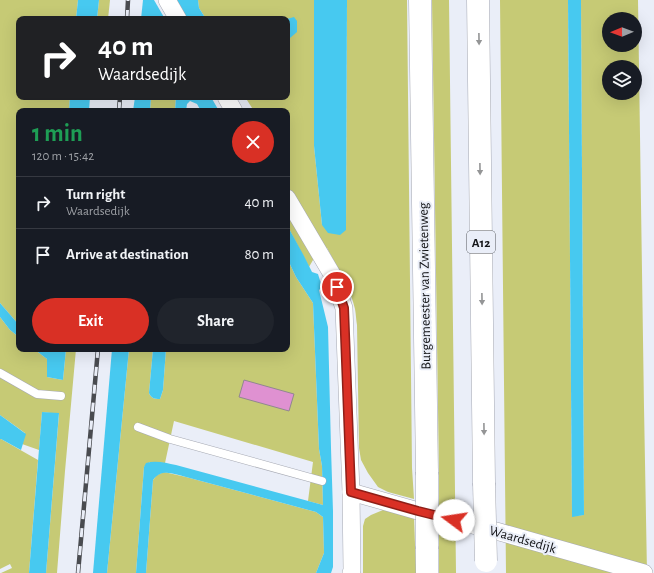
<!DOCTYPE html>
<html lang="en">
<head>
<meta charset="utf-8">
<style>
	body { margin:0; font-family:"Alegreya Sans",sans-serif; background:#20242c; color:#f1f3f6; height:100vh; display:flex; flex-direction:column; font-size:15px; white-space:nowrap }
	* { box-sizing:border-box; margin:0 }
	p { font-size:13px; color:#9ea1a6 }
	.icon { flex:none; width:22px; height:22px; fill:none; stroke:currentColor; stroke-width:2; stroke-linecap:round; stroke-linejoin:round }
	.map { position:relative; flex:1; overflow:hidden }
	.panel { position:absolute; left:16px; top:108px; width:274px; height:244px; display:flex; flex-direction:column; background:#171b24; border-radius:8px; box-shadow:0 4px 16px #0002 }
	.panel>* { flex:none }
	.top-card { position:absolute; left:16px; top:16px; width:274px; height:84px; border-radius:8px; box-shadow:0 4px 16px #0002; background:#202124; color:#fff; overflow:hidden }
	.needle { width:26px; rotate:269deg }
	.fabs { position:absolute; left:602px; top:12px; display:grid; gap:8px }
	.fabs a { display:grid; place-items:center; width:40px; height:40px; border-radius:50%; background:#171b24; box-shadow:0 4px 16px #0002; font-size:20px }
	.pin { position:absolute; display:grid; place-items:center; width:34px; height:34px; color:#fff; margin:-17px; border:2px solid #fff; border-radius:50%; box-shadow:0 1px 4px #0007 }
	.me { position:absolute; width:44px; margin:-22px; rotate:284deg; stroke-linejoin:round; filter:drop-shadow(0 0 3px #0008) }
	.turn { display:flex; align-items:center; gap:14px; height:84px; padding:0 16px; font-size:18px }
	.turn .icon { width:52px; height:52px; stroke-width:2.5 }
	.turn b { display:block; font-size:28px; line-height:34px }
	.round { display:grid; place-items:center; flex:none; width:42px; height:42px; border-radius:21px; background:#20242c }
	.summary { display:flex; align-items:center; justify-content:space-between; height:68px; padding:0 16px }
	h1 { font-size:24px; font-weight:700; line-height:30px; color:#1e9e55 }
	.action { display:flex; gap:8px; margin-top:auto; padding:8px 16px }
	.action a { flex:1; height:46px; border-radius:24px; background:#d93025; color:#fff; font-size:16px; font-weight:700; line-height:46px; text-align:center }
	.action a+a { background:#20242c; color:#f1f3f6 }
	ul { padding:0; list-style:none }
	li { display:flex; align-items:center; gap:12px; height:52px; padding:0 16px; border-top:1px solid #363941 }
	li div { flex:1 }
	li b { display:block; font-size:15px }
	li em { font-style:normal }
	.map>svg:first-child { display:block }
	.green { fill:#c6ca75; fill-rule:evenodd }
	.water { fill:#47c9f0 }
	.building { fill:#df91d1; stroke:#91888f }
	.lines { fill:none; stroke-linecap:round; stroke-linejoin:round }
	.service-casing { stroke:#a6a9b3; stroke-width:9 }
	.minor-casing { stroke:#a6a9b3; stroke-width:18 }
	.secondary-casing { stroke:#a6a9b3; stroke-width:23 }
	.motorway-casing { stroke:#a6a9b3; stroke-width:23 }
	.service { stroke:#fff; stroke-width:8 }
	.minor { stroke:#fff; stroke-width:17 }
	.secondary { stroke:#fff; stroke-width:22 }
	.motorway { stroke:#fff; stroke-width:22 }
	.rail-casing { stroke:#494b50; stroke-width:4.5 }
	.rail { stroke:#eaeef8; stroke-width:3; stroke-dasharray:9; stroke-linecap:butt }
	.secondary-bridge-casing { stroke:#a6a9b3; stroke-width:23; stroke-linecap:butt }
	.motorway-bridge-casing { stroke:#a6a9b3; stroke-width:23; stroke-linecap:butt }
	.secondary-bridge { stroke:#fff; stroke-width:22 }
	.motorway-bridge { stroke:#fff; stroke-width:22 }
	.oneway { fill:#949596 }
	.route-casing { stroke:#8d1f18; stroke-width:10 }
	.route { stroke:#d93025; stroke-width:7 }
	.labels { text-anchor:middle; stroke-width:4; stroke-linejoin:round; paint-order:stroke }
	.shield { fill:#eaeef8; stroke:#53555a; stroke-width:1 }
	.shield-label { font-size:13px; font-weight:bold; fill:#121316 }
	.street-label { font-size:14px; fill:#121316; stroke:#eaeef8 }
</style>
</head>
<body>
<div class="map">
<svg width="654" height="573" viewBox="0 0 654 573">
	<rect width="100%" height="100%" fill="#eaeef8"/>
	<g class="green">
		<polygon points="0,0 78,0 76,19 19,19 19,97 70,97 69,111 19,111 19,325 0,303"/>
		<polygon points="99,0 110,0 108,19 97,19"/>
		<path d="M198,0h116v146l8,79 24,5 1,-230h60l5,468 2,31 -26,-7 -10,-5 -10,-14 -7,-13 -2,-12 -2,-123c-1,-5 -1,-11 -2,-16 -5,-22 -18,-42 -28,-61l-14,12 -4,7 -22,-42v-114h-33l-9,-14h42v-58l3,-1 -1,-20 -2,1h-81l-7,-11z"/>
		<polygon points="432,0 449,0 456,573 439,573 439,476"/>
		<path d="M500,0h68l4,516 12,-1 -3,-515h57l6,407 3,166h-141zM609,19h26v26h-26zM609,67h26v26h-26z"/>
		<polygon points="151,97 176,97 175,111 150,111"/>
		<path d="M287,258l9,19 17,26 6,146 3,17 1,39 -15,-4 5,-39 -139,-41 -9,42 -15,-1 -6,5 -8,106h-29l22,-224h24l-4,44c2,5 5,6 11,6l3,-9 3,-41h121z"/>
		<polygon points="0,317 10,330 19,337 19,349 34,349 47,359 47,377 63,380 66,349 76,349 65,471 57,573 46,573 59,414 42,412 39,450 22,444 25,433 0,415"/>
		<polygon points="0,439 1,439 38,460 29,573 1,573 12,568 10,564 0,569"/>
		<polygon points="164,472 186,477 316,512 323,517 324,553 316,573 146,573 153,480 157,475"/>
		<polygon points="383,510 414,516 416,573 363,573 363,526 365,519 371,515"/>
	</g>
	<g class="water">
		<polygon points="78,0 99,0 97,19 76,19"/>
		<polygon points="143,0 154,0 165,19 141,19"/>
		<polygon points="177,0 198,0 199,8 206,19 187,19"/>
		<polygon points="314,0 347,0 346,230 340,235 328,233 322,225 314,146"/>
		<polygon points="568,0 581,0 584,515 572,517"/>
		<polygon points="294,17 297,21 297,32 290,38 287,39 287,19"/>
		<polygon points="70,97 90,97 89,111 69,111"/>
		<polygon points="135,97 151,97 150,111 133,111"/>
		<polygon points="176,97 211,97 219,111 201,111 197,104 190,101 187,104 186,111 175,111"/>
		<path d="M287,225l17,31 8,16 6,2 4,13 -3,3 9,37 3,121 2,63v56l-2,6h-15l8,-20 -1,-36 -7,-5 -130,-35c-13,-3 -24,-9 -33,3l-7,93h-10l8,-106 2,-4c10,-3 20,0 30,2l147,40 -1,-39 -3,-17 -6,-146 -17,-26 -9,-19z"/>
		<polygon points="0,303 19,325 19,337 10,330 0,317"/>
		<polygon points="34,349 66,349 63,380 47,377 47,359"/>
		<polygon points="112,349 129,349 107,573 93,573"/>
		<path d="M153,349h13l-3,41 -3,9c-6,0 -9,-1 -11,-6z"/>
		<polygon points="42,412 59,413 46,573 29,573"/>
		<polygon points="0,415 26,434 21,450 1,439 0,439"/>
	</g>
	<polygon class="building" points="244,380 294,394 289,411 239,397"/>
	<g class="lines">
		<defs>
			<g id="service">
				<polyline points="0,373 37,394 61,396"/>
				<polyline points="138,427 170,439 322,481"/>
			</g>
			<g id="minor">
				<polyline points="167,0 178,19"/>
				<polyline points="226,97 234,111"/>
				<polyline points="287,198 333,276 344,308 351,492 352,570 351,573"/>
				<polyline points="351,492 418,511 496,531 644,573"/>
			</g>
			<g id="secondary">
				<polyline points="420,0 427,472"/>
				<polyline points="427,549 427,573"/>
			</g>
			<polyline id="motorway" points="478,0 484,483"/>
		</defs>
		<use href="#service" class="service-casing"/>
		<use href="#minor" class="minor-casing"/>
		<use href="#secondary" class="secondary-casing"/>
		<use href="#motorway" class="motorway-casing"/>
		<use href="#service" class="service"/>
		<use href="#minor" class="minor"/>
		<use href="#secondary" class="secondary"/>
		<use href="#motorway" class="motorway"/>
		<defs>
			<g id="rail">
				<polyline points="127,19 128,0"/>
				<polyline points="119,111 120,97"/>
				<polyline points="78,573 98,349"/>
			</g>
		</defs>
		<use href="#rail" class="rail-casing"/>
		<use href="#rail" class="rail"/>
		<defs>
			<polyline id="secondary-bridge" points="427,472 427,549"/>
			<polyline id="motorway-bridge" points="484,483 486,561"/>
		</defs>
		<use href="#secondary-bridge" class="secondary-bridge-casing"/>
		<use href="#motorway-bridge" class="motorway-bridge-casing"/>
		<use href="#secondary-bridge" class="secondary-bridge"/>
		<use href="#motorway-bridge" class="motorway-bridge"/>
	</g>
	<defs><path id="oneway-solid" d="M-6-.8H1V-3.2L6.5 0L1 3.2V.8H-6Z"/></defs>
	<g class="oneway">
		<use href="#oneway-solid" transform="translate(479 39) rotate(89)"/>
		<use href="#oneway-solid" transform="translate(480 169) rotate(89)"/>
		<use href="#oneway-solid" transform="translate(482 299) rotate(89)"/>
		<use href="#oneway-solid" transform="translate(484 429) rotate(89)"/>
	</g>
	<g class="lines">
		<defs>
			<polyline id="route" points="337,287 344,308 351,492 418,511 454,520"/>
		</defs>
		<use href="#route" class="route-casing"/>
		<use href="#route" class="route"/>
	</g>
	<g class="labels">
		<rect class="shield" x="467" y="231" width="28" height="22" rx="3"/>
		<g class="shield-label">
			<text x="481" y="247">A12</text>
		</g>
		<g class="street-label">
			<text transform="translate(424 286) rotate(-91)" y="5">Burgemeester van Zwietenweg</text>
			<text transform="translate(523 539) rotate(16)" y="5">Waardsedijk</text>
		</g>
	</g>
</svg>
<div class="fabs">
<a><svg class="needle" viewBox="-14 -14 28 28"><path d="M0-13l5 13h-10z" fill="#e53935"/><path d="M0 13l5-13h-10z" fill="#9ea1a6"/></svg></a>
<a><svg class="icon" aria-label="layers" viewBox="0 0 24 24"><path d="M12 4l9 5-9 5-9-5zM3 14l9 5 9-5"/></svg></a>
</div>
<div class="pin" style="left:337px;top:287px;background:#d93025"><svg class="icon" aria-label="arrive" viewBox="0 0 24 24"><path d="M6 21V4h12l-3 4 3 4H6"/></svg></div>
<svg class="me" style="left:454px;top:520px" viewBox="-20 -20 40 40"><circle r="19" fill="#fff"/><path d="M0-13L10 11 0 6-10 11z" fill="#d93025"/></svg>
<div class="top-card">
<div class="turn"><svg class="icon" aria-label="right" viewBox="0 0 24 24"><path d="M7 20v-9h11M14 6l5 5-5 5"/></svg><div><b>40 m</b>Waardsedijk</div></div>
</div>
<section class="panel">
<div class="summary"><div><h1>1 min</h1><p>120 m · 15:42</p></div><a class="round" style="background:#d93025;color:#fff"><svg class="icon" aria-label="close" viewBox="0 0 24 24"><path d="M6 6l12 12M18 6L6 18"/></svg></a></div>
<ul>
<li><svg class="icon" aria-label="right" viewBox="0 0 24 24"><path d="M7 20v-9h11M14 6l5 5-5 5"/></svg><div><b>Turn right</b><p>Waardsedijk</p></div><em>40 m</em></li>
<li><svg class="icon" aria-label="arrive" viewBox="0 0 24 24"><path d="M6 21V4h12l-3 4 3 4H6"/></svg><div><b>Arrive at destination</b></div><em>80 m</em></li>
</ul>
<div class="action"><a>Exit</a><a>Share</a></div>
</section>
</div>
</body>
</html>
